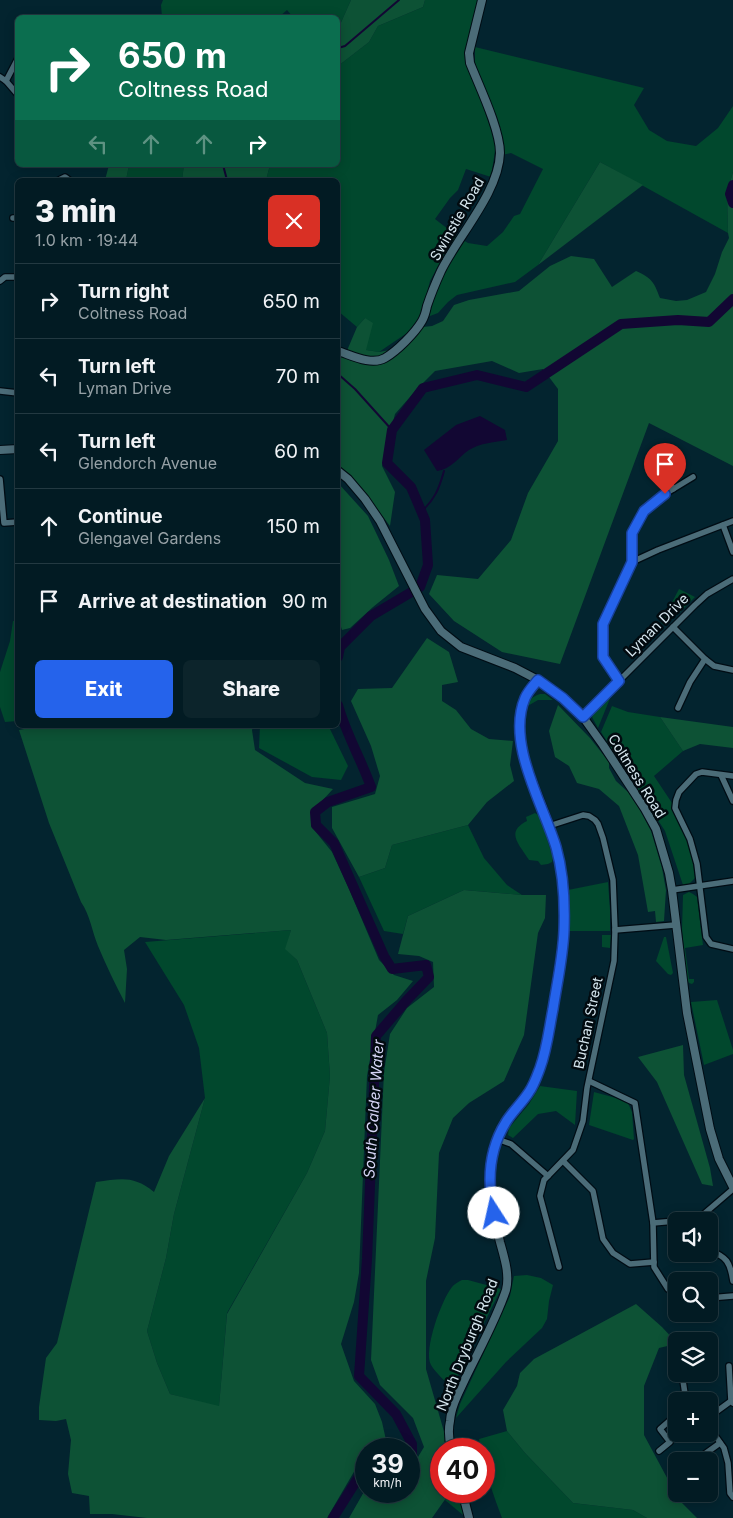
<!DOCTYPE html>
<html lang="en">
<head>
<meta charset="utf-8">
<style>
	body { margin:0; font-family:Inter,sans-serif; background:#0c242b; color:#f1f3f6; height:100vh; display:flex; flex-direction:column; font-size:19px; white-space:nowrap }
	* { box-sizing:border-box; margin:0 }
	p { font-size:16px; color:#96a1a6 }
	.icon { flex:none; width:28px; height:28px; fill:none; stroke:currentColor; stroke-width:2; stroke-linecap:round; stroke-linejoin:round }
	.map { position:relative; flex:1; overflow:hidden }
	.side { position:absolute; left:15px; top:178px; width:325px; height:550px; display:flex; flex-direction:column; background:#021b23; border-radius:8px; box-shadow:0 2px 12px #0003,0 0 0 1px #233941 }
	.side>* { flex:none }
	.guide { position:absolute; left:15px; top:15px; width:325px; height:152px; border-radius:8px; box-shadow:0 2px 12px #0003,0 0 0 1px #233941; background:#0b6e4f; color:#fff; overflow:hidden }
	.buttons { position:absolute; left:668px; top:1212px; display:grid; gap:10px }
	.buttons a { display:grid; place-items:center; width:50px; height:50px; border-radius:8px; background:#021b23; box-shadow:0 2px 12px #0003,0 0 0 1px #233941; font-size:25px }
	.speed { position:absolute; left:355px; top:1438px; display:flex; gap:10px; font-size:25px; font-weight:700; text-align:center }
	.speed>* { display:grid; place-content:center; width:65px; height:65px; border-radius:50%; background:#021b23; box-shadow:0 2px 12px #0003,0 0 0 1px #233941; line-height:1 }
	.speed small { font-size:12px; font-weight:400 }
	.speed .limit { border:8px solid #d22; background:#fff; color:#111 }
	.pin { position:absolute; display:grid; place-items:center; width:42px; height:42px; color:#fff; margin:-51px -21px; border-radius:50% 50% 50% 0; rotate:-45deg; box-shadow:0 0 5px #0007 }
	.pin .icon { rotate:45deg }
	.me { position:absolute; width:55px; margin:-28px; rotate:350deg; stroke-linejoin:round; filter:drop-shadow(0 0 4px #0008) }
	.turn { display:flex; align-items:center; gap:18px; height:105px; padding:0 20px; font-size:22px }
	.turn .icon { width:65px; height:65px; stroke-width:2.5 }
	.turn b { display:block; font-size:35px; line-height:42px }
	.lanes { display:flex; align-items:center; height:48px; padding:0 20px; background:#0003; justify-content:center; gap:25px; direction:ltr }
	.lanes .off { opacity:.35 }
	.round { display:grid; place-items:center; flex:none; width:52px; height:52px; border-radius:8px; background:#0c242b }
	.head { display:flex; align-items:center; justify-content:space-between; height:85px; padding:0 20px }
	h1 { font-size:30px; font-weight:800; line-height:38px }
	.button { display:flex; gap:10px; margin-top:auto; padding:10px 20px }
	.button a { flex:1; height:58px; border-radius:8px; background:#2563eb; color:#fff; font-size:20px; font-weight:800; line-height:58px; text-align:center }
	.button a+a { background:#0c242b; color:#f1f3f6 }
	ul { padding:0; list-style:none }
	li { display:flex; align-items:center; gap:15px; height:75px; padding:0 20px; border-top:1px solid #233941 }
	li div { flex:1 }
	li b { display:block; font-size:19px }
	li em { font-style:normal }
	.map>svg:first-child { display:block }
	.green { fill:#01482d }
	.forest { fill:#0d5235 }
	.water { fill:#120733 }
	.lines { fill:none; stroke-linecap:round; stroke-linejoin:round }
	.stream { stroke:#120733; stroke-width:2 }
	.river { stroke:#120733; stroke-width:10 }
	.street-casing { stroke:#000c14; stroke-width:8 }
	.secondary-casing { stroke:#000c14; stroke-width:10 }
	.street { stroke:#4b6c78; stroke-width:5.5 }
	.secondary { stroke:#4b6c78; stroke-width:8 }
	.route-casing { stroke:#184099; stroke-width:12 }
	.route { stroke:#2563eb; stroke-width:9 }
	.labels { text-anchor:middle; stroke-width:5; stroke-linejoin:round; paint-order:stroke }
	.street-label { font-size:14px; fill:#d6e7ef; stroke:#020b10 }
	.water-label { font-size:15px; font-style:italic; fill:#d6d5f5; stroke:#020b10 }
</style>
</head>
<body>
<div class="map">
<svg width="733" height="1518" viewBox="0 0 733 1518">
	<rect width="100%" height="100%" fill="#03242f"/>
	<g class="green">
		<polygon points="163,0 351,0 339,27 338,28 338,18 293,17 287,10 279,17 162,17 161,5"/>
		<polygon points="425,0 478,0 467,44 467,60 496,144 491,177 466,169 458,190 450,198 435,219 457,236 445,253 430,281 421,316 407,333 379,352 366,350 365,318 357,327 338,311 338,180 266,180 270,165 338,165 338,66 369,42 378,26 423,7"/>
		<polygon points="475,47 644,88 634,105 649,130 667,141 696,146 718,128 733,106 733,172 727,193 728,233 600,162 538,265 515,282 457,295 448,302 438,313 430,316 427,314 448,264 463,240 468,243 487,246 503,232 514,216 520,214 543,169 511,153 502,155 502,148 498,123 475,63"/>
		<polygon points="129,165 184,165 182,180 126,180"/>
		<polygon points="679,589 695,597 678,614 668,610"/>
		<polygon points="666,612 675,616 666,626 661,623"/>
		<polygon points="13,621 18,621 17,721 5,722 0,707 0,672 10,641"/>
		<polygon points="613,691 598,728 592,717 596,708"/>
		<path d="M540,694h5l8,6h-15l-12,7c3,-8 6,-10 14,-13z"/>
		<path d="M612,706l16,6 32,5 23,34 -29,25 18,27 1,5c11,25 20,42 22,70l-6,6 -6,1 -18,-54 -64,-99z"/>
		<polygon points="260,725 328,725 348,766 341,780 312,777 259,748"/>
		<path d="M535,813l5,3 13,42 -1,4 -4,2 -7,1 -3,-4 -9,-1c-10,-16 -24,-28 -2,-39l-1,-4z"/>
		<polygon points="468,825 484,858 507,885 522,895 464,890 408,916 403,934 384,931 359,877 385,868 392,845"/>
		<polygon points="608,882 610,910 610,931 569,931 568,890"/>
		<polygon points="689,892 693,894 697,897 703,945 685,948 689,979 694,979 694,982 692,984 689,983 687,980 682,929 683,895"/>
		<polygon points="291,930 286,949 297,960 327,1033 330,1076 325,1131 307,1173 227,1313 219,1407 170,1394 157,1363 147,1331 166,1258 174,1214 205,1098 199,1048 184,1005 145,942"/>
		<polygon points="602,935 611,935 610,948 602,947"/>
		<polygon points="664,937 666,937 673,973 671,975 668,974 656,961"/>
		<polygon points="717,1000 733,1050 733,1054 704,1065 691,1002"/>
		<polygon points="540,1086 577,1091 575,1125 556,1111 538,1114 513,1138 508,1135 509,1128 529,1104"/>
		<polygon points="594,1092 627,1101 632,1112 634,1139 633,1140 589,1125"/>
		<polygon points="527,1275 541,1278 553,1285 549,1301 547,1319 542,1328 506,1362 456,1418 460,1404 510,1296 514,1276"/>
		<path d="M462,1280h6l33,9 -49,99c-6,-6 -17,-16 -21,-23 -8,-15 11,-66 21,-78 2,-3 6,-5 10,-7z"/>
		<path d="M507,1431l18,22 48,50 60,7 14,8h-145c-8,-22 -18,-46 -18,-69h-3l-2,-10z"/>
		<polygon points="451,1491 460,1491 465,1512 463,1515 445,1500"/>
	</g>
	<g class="forest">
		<polygon points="351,0 425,0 423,7 378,26 369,42 338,66 338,28 339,27"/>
		<polygon points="600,162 643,185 538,265"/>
		<polygon points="109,165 129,165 126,180 105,180"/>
		<polygon points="184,165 270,165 266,180 182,180"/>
		<path d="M733,172v294l-84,-43 -89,241 -58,-12 -48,-31 -25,-27 8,-19 41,4 33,-39 17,-47 30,-52v-52l-15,-20 -24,4 -27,-12 -57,10 -18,18 -22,25 -13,52 13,26 -5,34 -31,-41 -21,-19v-115l8,2 11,-26 8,-9 8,5 -7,27 13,2 22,-4 22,-21 9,-1 11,-5 11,-16 15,-5 50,-9 31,-25 21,-10 23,3 18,28 24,-16c16,7 18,11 24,27l16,3 11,-1 19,-8 9,-18 7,-22 7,-14 -1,-5 -1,-40z"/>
		<polygon points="338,483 368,516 389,560 399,586 373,607 350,628 342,630 338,617"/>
		<polygon points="427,638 449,652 458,682 442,685 442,701 456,710 471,729 489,739 513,741 510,765 514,781 487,802 468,825 392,845 385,868 359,877 332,828 332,807 375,794 380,776 371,746 351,701 358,689 392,688"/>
		<polygon points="558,705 590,738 609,762 609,768 616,781 628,792 641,812 651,831 662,868 666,890 664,921 656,922 655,911 648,912 638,855 619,806 599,789 577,783 569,766 555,757 549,731"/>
		<polygon points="660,717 733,727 733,748 700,744 683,751"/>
		<path d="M46,725l27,3h49l36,-3 56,2v-2h40l-2,5 3,20 50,33 28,6 -22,24v13l21,26 17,37 30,71 15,15 19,6 -16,19 -19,15 -11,61 -8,197 -5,29 -13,42 13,37 21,23 7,18 6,27h-22v18l-11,3 -28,48h-180l-35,-4h-22l-1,-18 -17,-3 -4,-19 3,-34 -5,-21 -10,2 -17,-1v-13l7,-49 11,-15 39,-161c25,-3 37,-7 58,10l15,-36 36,-58 -31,116 -8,44 -19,73 10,32 13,31 49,12 8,-92 80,-141 18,-42 5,-55 -3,-43 -30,-73 -12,-11 6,-19 -125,10 -26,-3 -16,13 3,19 -2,34c-10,-19 -19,-38 -27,-57 -6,-15 -8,-31 -17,-44l-32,-79 -30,-93z"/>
		<polygon points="464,890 522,895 546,895 545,918 538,933 524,1035 504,1081 469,1103 453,1118 439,1153 435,1238 426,1281 426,1369 449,1449 441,1449 441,1491 451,1491 432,1518 349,1518 365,1490 366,1489 366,1491 409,1491 409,1472 424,1447 413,1418 380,1385 371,1360 384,1072 390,1034 407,1008 434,987 433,962 419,956 398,954 408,916"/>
		<polygon points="683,1045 684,1075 710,1168 713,1186 702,1184 657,1082 638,1057"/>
		<polygon points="636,1304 662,1327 676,1342 676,1344 659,1348 644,1386 644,1435 679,1500 697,1518 647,1518 633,1510 573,1503 525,1453 507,1431 503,1410 517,1386 520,1373 534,1359"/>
	</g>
	<path class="water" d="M480,416l25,14 2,10c-12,2 -27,3 -38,10 -10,7 -19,20 -32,21l-13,-21 32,-25z"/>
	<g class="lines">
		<g class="stream">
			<polyline points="338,48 345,46 399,0"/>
			<polyline points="223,165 227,180"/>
			<polyline points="338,374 355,389 392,430"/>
			<path d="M421,512c14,-13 18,-23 23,-41"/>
		</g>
		<g class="river">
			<polyline points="733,185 730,194 733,203"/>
			<polyline points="338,657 340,647 371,616 420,587 428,565 425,520 411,487 387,463 392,430 423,388 477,375 526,387 621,324 678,320 709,322 733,299"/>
			<path d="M338,705c8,29 23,54 33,82l-43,15 -13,10 1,13 18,18 50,113 8,13 34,-4 3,12 -23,24 -30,35 -9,223 -8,117 37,38 16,30v18l-3,2"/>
			<polyline points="333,1518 360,1475 366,1475"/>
		</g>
		<defs>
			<g id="street">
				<polyline points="0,77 6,81 18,95"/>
				<polyline points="6,81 18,58"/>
				<polyline points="59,180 65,177 69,180"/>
				<polyline points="13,218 18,218"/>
				<polyline points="0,281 5,277 18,277"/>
				<polyline points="0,391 18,393"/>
				<polyline points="668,462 666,473 673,489"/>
				<polyline points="0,479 4,523 18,522"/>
				<polyline points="723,525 733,552"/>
				<polyline points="632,562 632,533 644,511 665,494 693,477"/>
				<polyline points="673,627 705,659 714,666 733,670"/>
				<polyline points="619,681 603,657 603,624 632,562 658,550 733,521"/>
				<polyline points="678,708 690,682 705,659"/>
				<polyline points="583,717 695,605 707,594 733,579"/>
				<polyline points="721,775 733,801"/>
				<polyline points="733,776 702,772 696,774 679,792 676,800 675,808 690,839 697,864 706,937 711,944 733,949"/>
				<polyline points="549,826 583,815 589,816 595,820 598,824 603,838 613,880 615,930 614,961 587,1088 583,1121 573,1150 544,1180 540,1196 559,1267"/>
				<polyline points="672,890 733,881"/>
				<polyline points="615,930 675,925"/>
				<polyline points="589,1081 635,1103 653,1223 654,1267 668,1289 676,1291"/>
				<polyline points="497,1139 511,1144 548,1176"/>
				<polyline points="563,1161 593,1191 603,1239 613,1253 630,1264 654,1262"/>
				<polyline points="653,1223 698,1219 733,1189"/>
				<path d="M709,1250c18,7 21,12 24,31"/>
				<polyline points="709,1298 733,1296"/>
				<polyline points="729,1366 731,1401"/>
				<polyline points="682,1374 685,1394 690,1401"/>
				<polyline points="709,1417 731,1401 733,1403"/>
				<polyline points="709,1427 724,1448 728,1463 730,1493 733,1497"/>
				<polyline points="659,1451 670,1442 660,1429 676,1415"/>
				<polyline points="695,1461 720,1443"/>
			</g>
			<g id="secondary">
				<path d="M338,351c13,4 33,15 47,7 12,-7 30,-25 37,-37 3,-5 4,-10 5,-15 4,-12 9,-24 14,-35 17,-35 58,-79 59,-118 0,-24 -21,-67 -30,-90l-1,-10 13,-53"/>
				<polyline points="0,450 18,449"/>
				<polyline points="338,471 348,479 365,499 380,521 425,609 441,631 461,647 515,668 538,680 563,698 583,717 603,745 645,809 656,829 669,873 672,890 687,1013 710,1129 719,1159 733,1187"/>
				<path d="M451,1449c-2,-9 -3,-19 -1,-28 1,-15 9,-29 15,-42 14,-29 31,-59 41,-89 4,-16 -2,-33 -6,-48 -7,-30 -15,-58 -8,-88 6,-30 31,-47 43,-74 14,-30 17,-66 22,-99 6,-33 10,-67 6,-101 -3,-25 -12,-50 -21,-74 -13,-33 -33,-75 -16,-110 3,-6 7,-11 12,-16"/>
				<polyline points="462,1491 469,1518"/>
			</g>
		</defs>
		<use href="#street" class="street-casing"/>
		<use href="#secondary" class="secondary-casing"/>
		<use href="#street" class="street"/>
		<use href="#secondary" class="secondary"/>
	</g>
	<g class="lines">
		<defs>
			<path id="route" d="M494,1213c-7,-31 -6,-62 12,-91 6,-10 16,-19 23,-30 5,-7 8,-16 11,-24 7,-19 9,-39 13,-59 4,-26 10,-52 11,-79 1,-28 0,-55 -8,-83 -13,-43 -50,-104 -31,-149 3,-7 8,-12 13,-18l25,18 20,19 36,-36 -16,-24v-33l29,-62v-29l12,-22 21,-17"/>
		</defs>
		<use href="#route" class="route-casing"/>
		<use href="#route" class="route"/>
	</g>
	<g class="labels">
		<g class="street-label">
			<text transform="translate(457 219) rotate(-60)" y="5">Swinstie Road</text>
			<text transform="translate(657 625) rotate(-45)" y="5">Lyman Drive</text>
			<text transform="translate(637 776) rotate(58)" y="5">Coltness Road</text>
			<text transform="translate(588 1023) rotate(-78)" y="5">Buchan Street</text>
			<text transform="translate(467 1345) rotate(-68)" y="5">North Dryburgh Road</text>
		</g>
		<g class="water-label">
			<text transform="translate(374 1109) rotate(-86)" y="5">South Calder Water</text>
		</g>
	</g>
</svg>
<div class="buttons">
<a><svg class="icon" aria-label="sound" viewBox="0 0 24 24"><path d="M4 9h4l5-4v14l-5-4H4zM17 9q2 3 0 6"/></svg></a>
<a><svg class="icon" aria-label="search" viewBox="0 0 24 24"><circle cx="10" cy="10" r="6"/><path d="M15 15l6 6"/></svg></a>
<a><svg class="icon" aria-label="layers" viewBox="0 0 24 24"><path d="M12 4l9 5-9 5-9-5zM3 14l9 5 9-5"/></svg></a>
<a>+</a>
<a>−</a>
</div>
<div class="speed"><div>39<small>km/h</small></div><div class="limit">40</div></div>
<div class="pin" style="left:665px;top:494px;background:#d93025"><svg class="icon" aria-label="arrive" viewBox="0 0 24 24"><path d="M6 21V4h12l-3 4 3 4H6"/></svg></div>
<svg class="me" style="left:494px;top:1213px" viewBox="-20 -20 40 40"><circle r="19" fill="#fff"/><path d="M0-13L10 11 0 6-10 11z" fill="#2563eb"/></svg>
<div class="guide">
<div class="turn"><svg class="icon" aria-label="right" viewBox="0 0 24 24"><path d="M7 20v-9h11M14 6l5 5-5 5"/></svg><div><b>650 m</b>Coltness Road</div></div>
<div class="lanes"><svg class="icon off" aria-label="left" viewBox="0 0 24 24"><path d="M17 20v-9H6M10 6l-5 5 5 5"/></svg><svg class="icon off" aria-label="ahead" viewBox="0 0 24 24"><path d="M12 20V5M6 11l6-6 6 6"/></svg><svg class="icon off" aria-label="ahead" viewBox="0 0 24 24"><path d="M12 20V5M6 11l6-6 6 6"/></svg><svg class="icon" aria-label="right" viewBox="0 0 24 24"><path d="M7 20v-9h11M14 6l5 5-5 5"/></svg></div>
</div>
<section class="side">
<div class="head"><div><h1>3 min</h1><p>1.0 km · 19:44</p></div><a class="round" style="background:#d93025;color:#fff"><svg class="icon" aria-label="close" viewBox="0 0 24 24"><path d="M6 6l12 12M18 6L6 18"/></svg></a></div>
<ul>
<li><svg class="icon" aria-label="right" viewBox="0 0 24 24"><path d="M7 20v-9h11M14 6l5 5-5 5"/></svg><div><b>Turn right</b><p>Coltness Road</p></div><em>650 m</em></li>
<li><svg class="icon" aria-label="left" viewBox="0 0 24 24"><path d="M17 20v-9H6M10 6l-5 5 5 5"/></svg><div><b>Turn left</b><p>Lyman Drive</p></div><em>70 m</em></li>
<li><svg class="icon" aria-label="left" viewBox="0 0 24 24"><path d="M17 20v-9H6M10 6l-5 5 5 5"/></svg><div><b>Turn left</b><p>Glendorch Avenue</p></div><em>60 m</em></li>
<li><svg class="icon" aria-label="ahead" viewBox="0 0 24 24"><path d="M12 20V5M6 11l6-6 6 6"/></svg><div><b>Continue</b><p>Glengavel Gardens</p></div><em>150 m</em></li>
<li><svg class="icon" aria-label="arrive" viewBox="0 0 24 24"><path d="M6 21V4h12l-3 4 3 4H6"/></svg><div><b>Arrive at destination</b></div><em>90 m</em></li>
</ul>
<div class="button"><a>Exit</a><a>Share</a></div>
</section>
</div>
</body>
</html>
